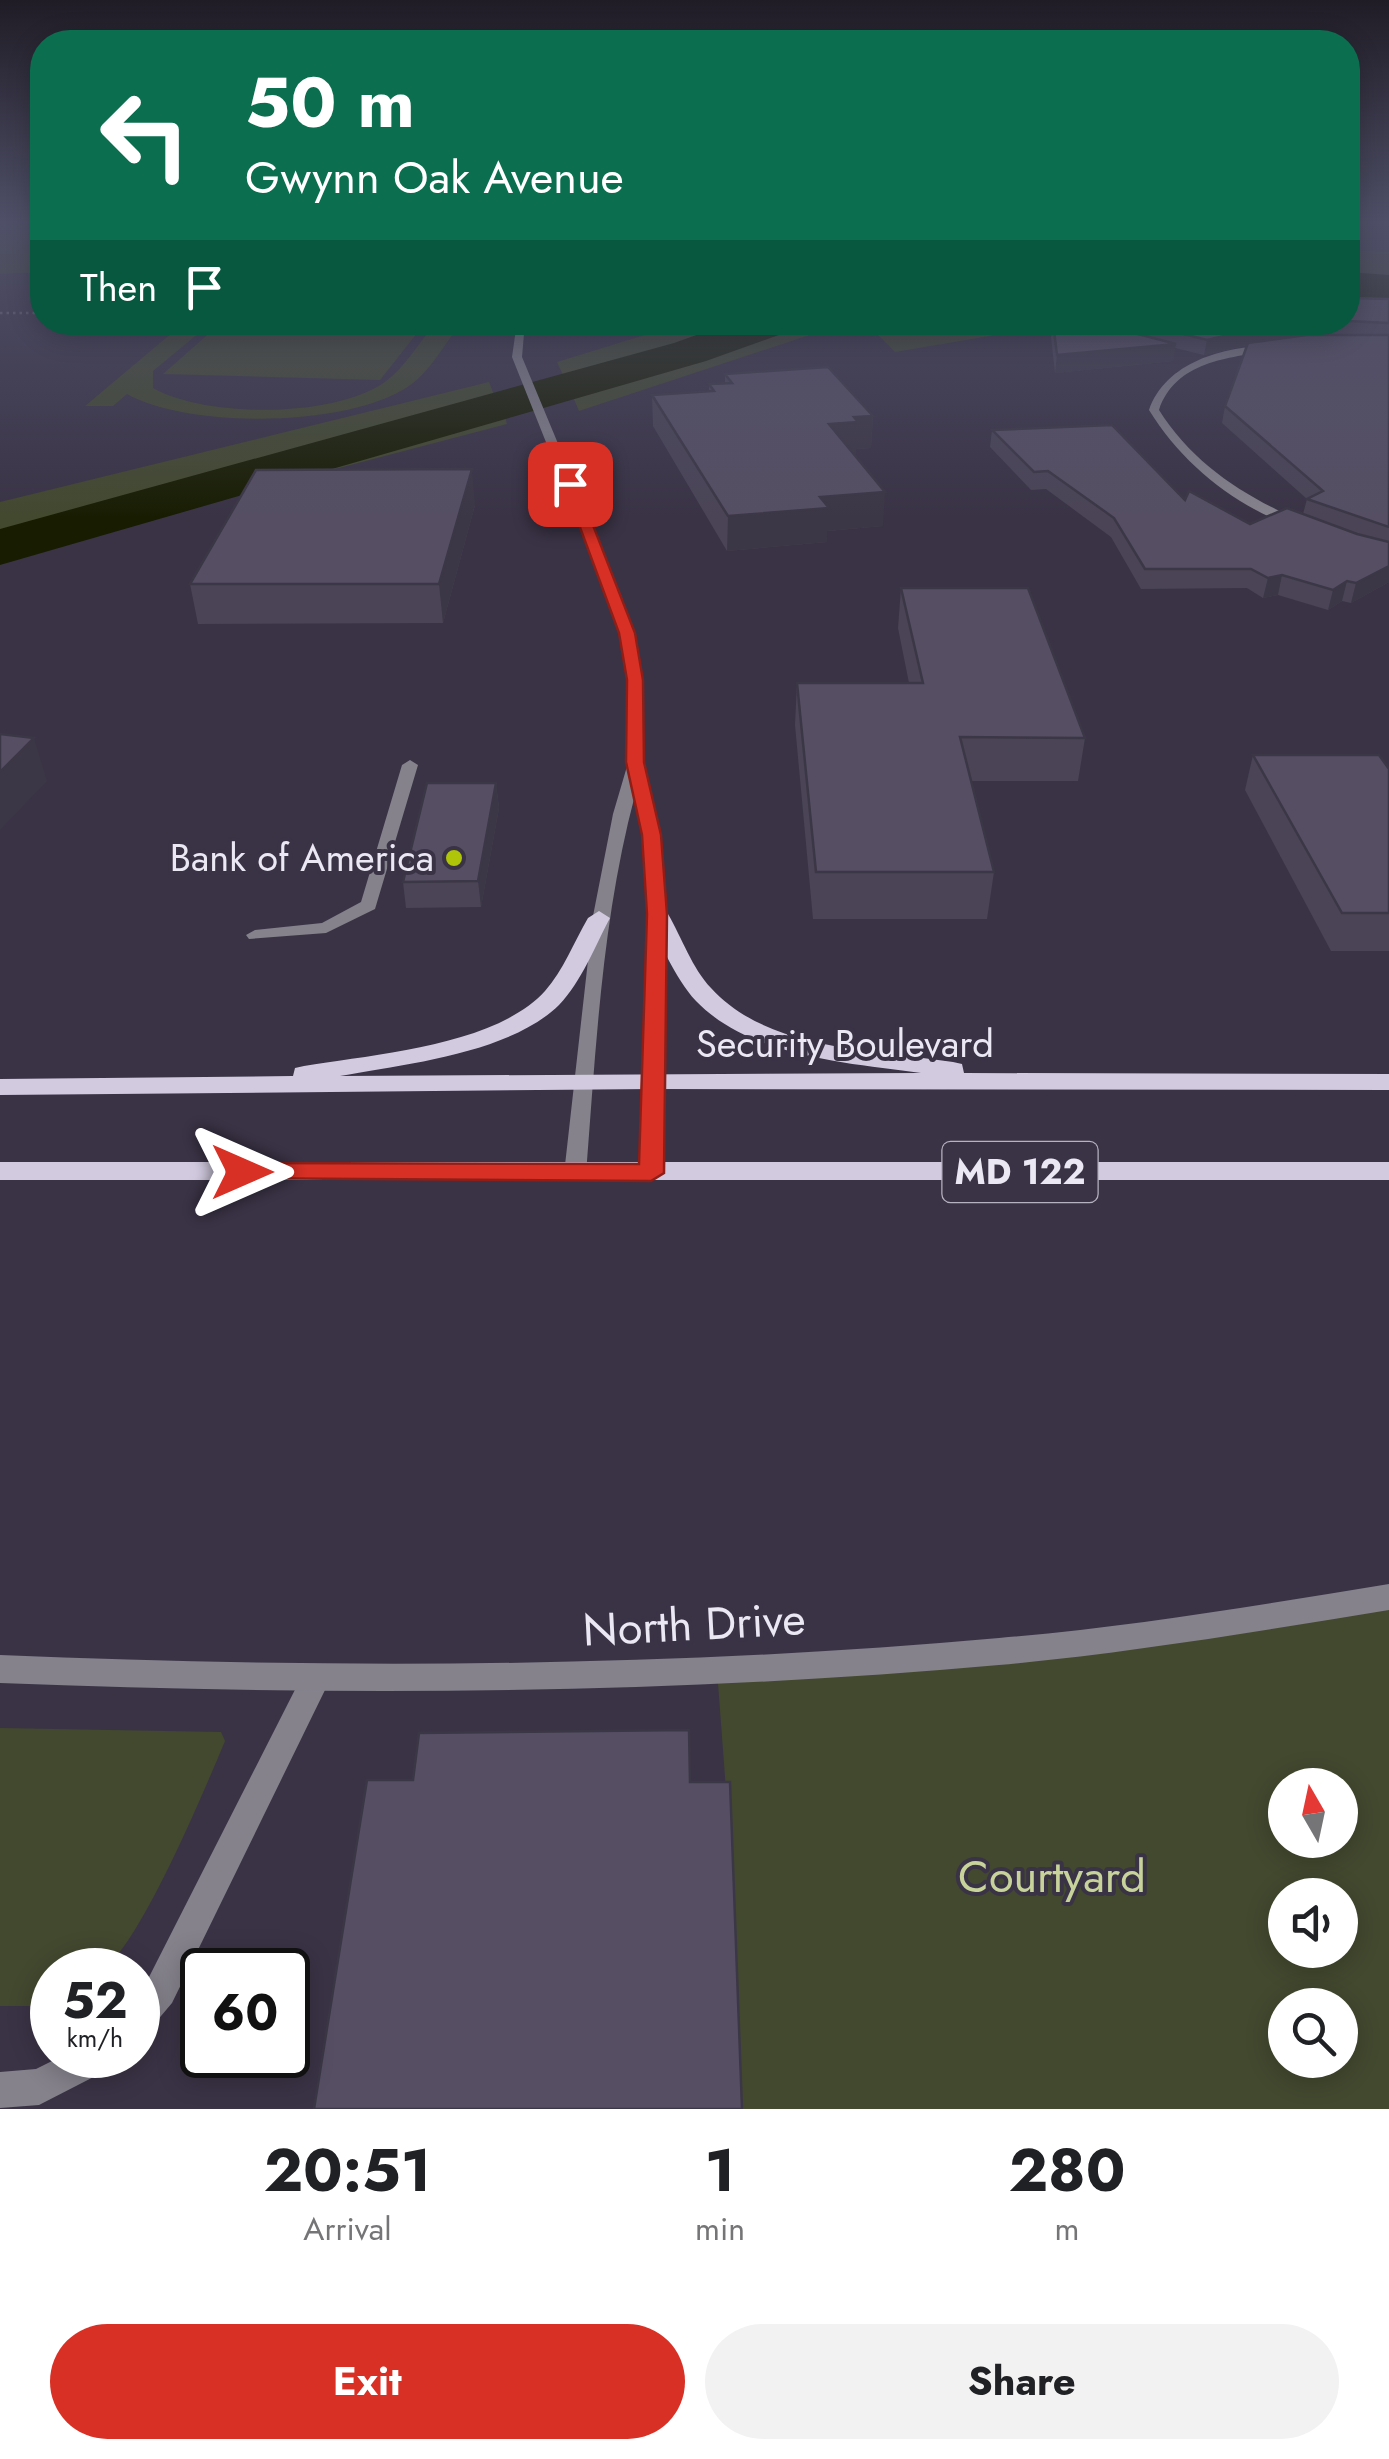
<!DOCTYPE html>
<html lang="en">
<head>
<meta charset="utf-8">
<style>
	body { margin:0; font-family:Jost,sans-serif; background:#f2f2f2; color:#202124; height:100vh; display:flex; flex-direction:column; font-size:38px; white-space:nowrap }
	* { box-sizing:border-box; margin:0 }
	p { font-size:32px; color:#757577 }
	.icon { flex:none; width:55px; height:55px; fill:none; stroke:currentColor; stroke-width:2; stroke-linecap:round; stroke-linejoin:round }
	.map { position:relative; height:2109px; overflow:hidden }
	.panel { display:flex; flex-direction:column; background:#fff; flex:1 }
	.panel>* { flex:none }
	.top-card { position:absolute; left:30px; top:30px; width:1330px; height:305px; border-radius:40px; box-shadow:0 5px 25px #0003; background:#0b6e4f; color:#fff; overflow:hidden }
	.needle { width:65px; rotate:351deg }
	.tools { position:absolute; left:1268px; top:1768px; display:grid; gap:20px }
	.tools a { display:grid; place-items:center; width:90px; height:90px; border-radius:50%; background:#fff; box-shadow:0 5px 25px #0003; font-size:50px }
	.speed { position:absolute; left:30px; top:1948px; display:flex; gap:20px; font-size:50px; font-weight:700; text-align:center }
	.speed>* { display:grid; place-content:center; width:130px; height:130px; border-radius:50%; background:#fff; box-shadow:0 5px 25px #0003; line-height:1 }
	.speed small { font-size:25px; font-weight:400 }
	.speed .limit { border:5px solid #111; border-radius:15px; background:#fff; color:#111 }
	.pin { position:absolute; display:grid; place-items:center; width:85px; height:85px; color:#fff; margin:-42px; border-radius:20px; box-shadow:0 5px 15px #0006 }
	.me { position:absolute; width:110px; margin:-55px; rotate:90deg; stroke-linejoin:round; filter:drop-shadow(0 0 8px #0008) }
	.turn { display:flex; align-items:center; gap:35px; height:210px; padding:0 50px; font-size:45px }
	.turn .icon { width:130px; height:130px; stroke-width:2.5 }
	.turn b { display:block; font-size:70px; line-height:85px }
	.then { display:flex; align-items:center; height:95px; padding:0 50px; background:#0003; gap:20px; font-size:38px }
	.eta { display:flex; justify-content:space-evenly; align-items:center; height:170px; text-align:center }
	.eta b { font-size:60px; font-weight:700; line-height:70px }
	.cta { display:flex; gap:20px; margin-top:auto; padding:20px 50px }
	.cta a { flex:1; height:115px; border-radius:60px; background:#d93025; color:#fff; font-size:40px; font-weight:700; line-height:115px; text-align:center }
	.cta a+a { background:#f2f2f2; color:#202124 }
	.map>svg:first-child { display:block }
	.green { fill:#43492f; fill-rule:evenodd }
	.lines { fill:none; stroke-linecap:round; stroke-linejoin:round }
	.river { fill:#181d02; fill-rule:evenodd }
	.path { stroke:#716b7c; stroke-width:2.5; stroke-dasharray:2.5 4; stroke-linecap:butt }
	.service { fill:#85828c; fill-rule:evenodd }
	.minor { fill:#85828c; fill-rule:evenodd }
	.tertiary { fill:#85828c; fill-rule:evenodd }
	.primary { fill:#d2cbe0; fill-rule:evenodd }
	.wall { fill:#4a4456 }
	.shaded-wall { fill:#3c3746 }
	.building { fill:#564f64; stroke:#3c3746; stroke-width:2.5 }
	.route { fill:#d93025; stroke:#8d1f18; stroke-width:2.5 }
	.poi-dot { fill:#aec509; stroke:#3a3346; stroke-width:4 }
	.labels { text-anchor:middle; stroke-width:8; stroke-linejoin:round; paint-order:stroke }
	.shield { fill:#3a3346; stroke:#b6b2c0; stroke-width:2.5 }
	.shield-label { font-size:35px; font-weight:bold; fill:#ebe8f4 }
	.poi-label { font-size:38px; fill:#ebe8f4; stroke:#3a3346; text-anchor:end }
	.street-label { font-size:38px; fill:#ebe8f4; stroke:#3a3346 }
	.near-street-label { font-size:45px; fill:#ebe8f4; stroke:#3a3346 }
	.near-park-label { font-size:45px; fill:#c7d39b; stroke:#3a3346 }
</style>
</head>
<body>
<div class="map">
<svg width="1389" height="2109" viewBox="0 0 1389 2109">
	<rect width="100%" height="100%" fill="#3a3346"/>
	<g class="green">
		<polygon points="10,221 42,221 42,272 0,274 0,224"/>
		<polygon points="1348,250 1389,252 1389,304 1348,301"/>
		<path d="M185,322l26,1 -58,48v17c53,30 181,30 232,-6 20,-15 35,-40 50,-59h26c-15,19 -29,45 -48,60 -58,45 -224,46 -286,11l-14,12h-28z"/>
		<polygon points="221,323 221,322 425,323 380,380 163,374"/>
		<polygon points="684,323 684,322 846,323 579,411 573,397 585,395 574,375 563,375 557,362"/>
		<polygon points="866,323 1009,323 1020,331 895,352"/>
		<polygon points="489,382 494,395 482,396 490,418 505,417 507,424 0,557 0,502"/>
		<path d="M1389,1597v512h-652l-8,-279 -12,-160zM1285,1785h55v55h-55zM1285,1895h55v55h-55zM1285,2005h55v55h-55z"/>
		<path d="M0,1728l221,4 4,9c-16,38 -91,220 -126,229 -13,4 -33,0 -47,0v28l-19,8h-33z"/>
	</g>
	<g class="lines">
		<g class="river">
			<polygon points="1348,272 1389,275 1389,299 1348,296"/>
			<polygon points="733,322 796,322 790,331 706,361 0,565 0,529 674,343"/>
		</g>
		<polyline class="path" points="0,313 42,313"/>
		<g class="service">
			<polygon points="410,760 418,765 375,909 326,933 249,939 246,935 255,930 322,923 361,902 402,765"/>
			<polygon points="315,1666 325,1670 330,1680 325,1690 172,2003 150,2029 138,2034 138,1991 148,1979 305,1670"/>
			<polygon points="64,2055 119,2055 113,2067 39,2105 0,2108 0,2072 36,2069"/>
		</g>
		<g class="minor">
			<path d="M1275,346v4c-45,8 -99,10 -116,60 34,54 85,86 142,111l2,3 -6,4c-61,-21 -114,-63 -148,-118 17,-49 78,-65 126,-64z"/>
			<path d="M1389,1584v26c-129,21 -259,43 -390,55 -332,30 -666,31 -999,18v-28c333,14 667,13 999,-17 131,-11 260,-33 390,-54z"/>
		</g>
		<g class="tertiary">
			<polygon points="1379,221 1389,221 1389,224 1379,223"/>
			<path d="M517,322h8l-3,35 99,238 13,38 8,47 1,82 17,73 6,79 -4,259 -3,5h-16l-3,-5 8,-259 -4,-79 -9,-40c-33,124 -39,252 -49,379l-3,5h-16l-3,-5 29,-258 20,-102 15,-51v-83l-8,-47 -13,-38 -95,-238z"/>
		</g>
		<g class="primary">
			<path d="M657,907l11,7c14,24 24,54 43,74 57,63 165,62 242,74l9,2 2,9 425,1v16l-735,-1 -654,6v-16l293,-3 2,-8 9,-2c70,-12 191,-20 241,-75 18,-20 29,-49 43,-73l11,-7 11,7c-15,28 -28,63 -51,87 -49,48 -153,59 -219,71l581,-3c-73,-10 -171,-16 -225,-72 -22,-24 -35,-58 -50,-87z"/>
			<rect x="0" y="1162" width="1389" height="18"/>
		</g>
	</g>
	<g class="wall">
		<polygon points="1348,295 1348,298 1389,299 1389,582 1351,603 1342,601 1328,610 1278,595 1263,598 1247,588 1141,589 1111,537 1046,489 1031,490 990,447 992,430 1250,524 1303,514 1307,499 1222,423 1225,406 1248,345 1204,355 1175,348 1173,361 1055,373 1051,337 1053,322 1104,326 1104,322 1348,322"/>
		<polygon points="725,374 873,416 871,448 856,449 856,454 854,454 883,526 827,531 827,542 727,551 653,426 652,395 709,391 709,384 725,383"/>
		<polygon points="475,505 443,623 198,624 190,584"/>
		<polygon points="901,588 1085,738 1078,781 971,781 994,872 987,919 813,919 795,725 797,683 909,683 898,628"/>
		<polygon points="1253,755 1389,769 1389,951 1331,951 1245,790"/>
		<polygon points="496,783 499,808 481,907 406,908 403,882"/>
	</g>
	<g class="shaded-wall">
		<polygon points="1298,322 1335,322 1332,335 1273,339 1204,355 1207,340 1276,324"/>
		<polygon points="1176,344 1173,361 1055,373 1057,355"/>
		<polygon points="873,416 871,448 856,449 856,454 827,456 829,424 854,417"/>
		<polygon points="472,469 475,505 443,623 439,584"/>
		<polygon points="885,492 883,526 827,531 827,542 727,551 728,516 820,497"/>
		<polygon points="1389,566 1389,582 1351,603 1356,583"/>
		<polygon points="1282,575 1278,595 1263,598 1268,578"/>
		<polygon points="1347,581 1342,601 1328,610 1333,590"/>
		<polygon points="34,738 47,781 0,830 0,772"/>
		<polygon points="496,783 499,808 481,907 478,881"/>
	</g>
	<g class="building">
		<polygon points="1348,295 1348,298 1389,299 1389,323 1348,321"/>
		<polygon points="1053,322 1092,322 1176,344 1057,355"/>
		<polygon points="1136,322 1298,322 1276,324 1207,340"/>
		<polygon points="1307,335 1389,335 1389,527 1307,499 1323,491 1225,406 1248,343"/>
		<polygon points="828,367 873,416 854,417 858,422 829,424 885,492 820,497 829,508 728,516 652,395 714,391 709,384 732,383 725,374"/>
		<polygon points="1112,425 1185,500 1189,491 1250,524 1287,508 1357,534 1389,542 1389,566 1356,583 1347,581 1333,590 1282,575 1268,578 1251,569 1145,569 1114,518 1048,471 1034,472 992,430"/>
		<polygon points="472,469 439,584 190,584 256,470"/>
		<polygon points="901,588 1028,588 1085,738 960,737 994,872 816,872 797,683 923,683"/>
		<polygon points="0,734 34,738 0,772"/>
		<polygon points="1253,755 1379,755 1389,769 1389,913 1342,913"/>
		<polygon points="427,783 496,783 478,881 403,882"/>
		<polygon points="689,1730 690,1782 730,1782 742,2109 314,2109 367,1780 413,1780 419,1733"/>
	</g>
	<linearGradient id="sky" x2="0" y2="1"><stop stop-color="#201c26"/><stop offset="0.43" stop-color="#4f5068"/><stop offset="1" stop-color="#4f5068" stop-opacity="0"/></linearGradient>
	<rect width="1389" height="517" fill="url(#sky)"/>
	<polygon class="route" points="570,480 577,484 635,633 643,680 644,762 661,835 667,914 664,1173 651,1181 234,1178 230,1172 242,1163 639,1164 647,914 642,835 626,762 627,680 619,633 564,484"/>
	<circle class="poi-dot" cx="454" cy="858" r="10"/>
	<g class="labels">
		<rect class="shield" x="942.5" y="1142" width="155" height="60" rx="8"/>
		<g class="shield-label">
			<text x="1020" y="1184">MD 122</text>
		</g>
		<g class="poi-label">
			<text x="434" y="871">Bank of America</text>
		</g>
		<g class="street-label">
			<text x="845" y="1057">Security Boulevard</text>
		</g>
		<g class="near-street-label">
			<text transform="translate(694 1624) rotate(-3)" y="16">North Drive</text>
		</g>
		<g class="near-park-label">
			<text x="1052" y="1892">Courtyard</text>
		</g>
	</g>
</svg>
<div class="tools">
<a><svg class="needle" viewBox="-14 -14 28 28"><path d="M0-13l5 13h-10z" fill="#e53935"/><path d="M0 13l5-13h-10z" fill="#757577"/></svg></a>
<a><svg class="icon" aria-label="sound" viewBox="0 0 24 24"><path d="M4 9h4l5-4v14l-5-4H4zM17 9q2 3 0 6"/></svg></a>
<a><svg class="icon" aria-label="search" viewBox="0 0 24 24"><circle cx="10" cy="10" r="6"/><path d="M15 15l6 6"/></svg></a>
</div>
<div class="speed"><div>52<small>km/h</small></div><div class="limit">60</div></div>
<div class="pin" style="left:570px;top:484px;background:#d93025"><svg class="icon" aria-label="arrive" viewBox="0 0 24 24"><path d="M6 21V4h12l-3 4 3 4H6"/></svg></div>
<svg class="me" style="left:242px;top:1172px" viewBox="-20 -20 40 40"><path d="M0-17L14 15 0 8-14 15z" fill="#d93025" stroke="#fff" stroke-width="4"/></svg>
<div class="top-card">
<div class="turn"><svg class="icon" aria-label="left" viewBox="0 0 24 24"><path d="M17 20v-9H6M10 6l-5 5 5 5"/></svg><div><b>50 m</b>Gwynn Oak Avenue</div></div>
<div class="then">Then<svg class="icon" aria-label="arrive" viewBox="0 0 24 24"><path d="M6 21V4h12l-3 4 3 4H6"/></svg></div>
</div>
</div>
<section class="panel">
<div class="eta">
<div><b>20:51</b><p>Arrival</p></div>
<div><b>1</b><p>min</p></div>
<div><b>280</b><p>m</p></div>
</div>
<div class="cta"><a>Exit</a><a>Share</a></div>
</section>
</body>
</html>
